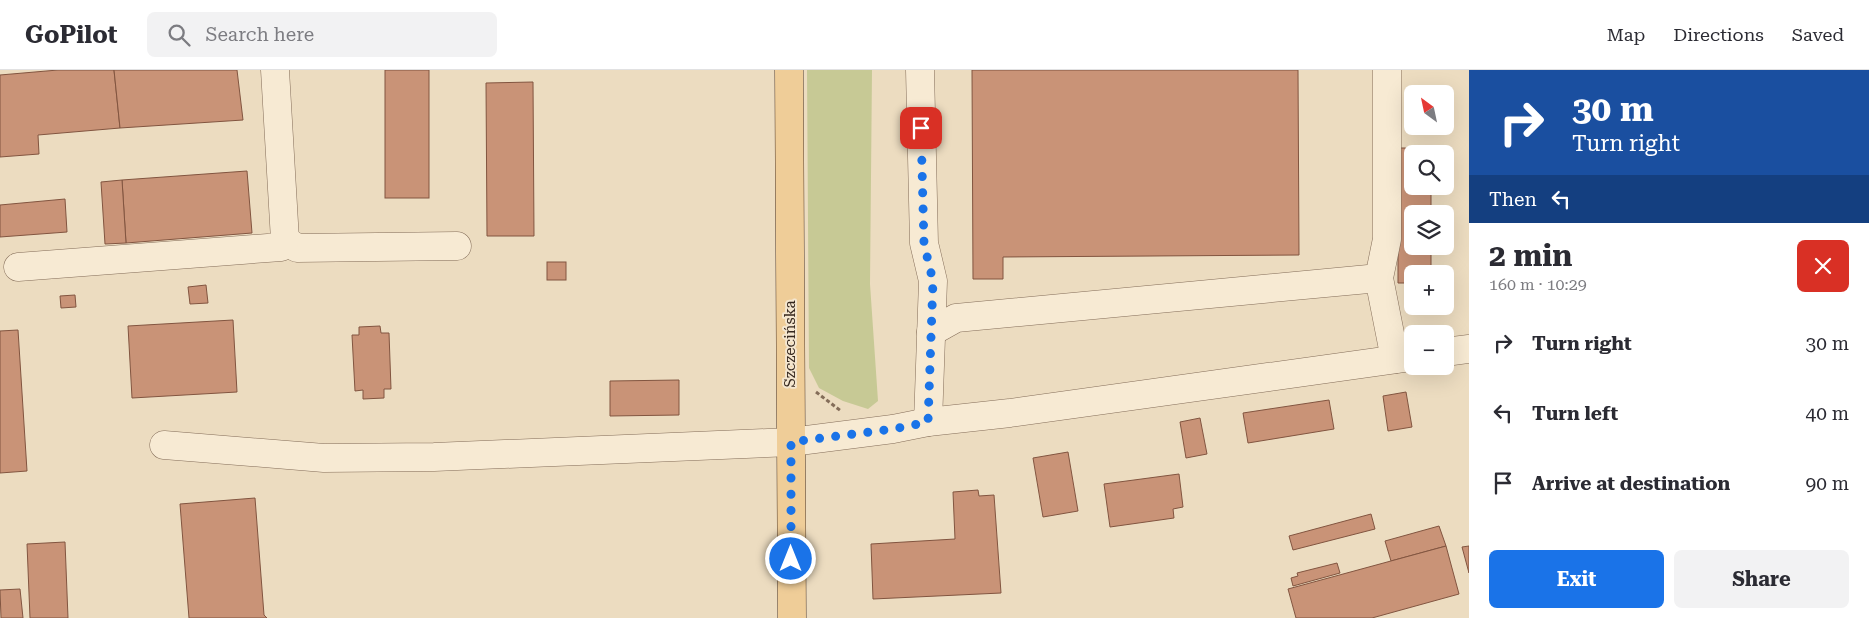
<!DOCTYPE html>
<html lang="en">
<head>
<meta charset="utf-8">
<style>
	body { margin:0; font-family:"Roboto Serif",serif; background:#f2f2f3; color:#2b2b33; height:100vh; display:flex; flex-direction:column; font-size:19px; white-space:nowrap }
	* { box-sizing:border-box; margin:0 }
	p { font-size:16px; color:#7c7c81 }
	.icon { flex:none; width:28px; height:28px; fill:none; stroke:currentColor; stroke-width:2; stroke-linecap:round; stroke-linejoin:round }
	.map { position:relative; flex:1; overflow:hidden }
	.panel { display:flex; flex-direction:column; background:#fff; width:400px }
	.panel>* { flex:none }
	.top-card { background:#1a4fa0; color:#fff; overflow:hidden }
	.needle { width:32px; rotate:327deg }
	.fabs { position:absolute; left:1404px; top:15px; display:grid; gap:10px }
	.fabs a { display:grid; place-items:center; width:50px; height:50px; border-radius:8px; background:#fff; box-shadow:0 5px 20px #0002; font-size:25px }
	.pin { position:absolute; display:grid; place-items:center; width:42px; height:42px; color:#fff; margin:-21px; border-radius:10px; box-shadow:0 2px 8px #0006 }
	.me { position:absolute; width:55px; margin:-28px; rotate:0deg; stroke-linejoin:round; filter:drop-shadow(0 0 4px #0008) }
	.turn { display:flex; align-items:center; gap:18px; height:105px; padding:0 20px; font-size:22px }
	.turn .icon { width:65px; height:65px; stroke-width:2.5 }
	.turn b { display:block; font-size:35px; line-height:42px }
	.then { display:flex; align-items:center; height:48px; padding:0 20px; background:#0003; gap:10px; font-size:19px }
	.round { display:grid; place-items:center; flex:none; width:52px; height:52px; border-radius:8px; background:#f2f2f3 }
	.summary { display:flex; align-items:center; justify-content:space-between; height:85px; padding:0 20px }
	h1 { font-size:30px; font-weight:700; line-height:38px }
	.cta { display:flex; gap:10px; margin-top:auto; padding:10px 20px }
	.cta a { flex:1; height:58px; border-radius:8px; background:#1a73e8; color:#fff; font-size:20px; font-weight:700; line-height:58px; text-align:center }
	.cta a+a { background:#f2f2f3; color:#2b2b33 }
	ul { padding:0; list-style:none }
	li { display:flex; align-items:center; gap:15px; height:70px; padding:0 20px }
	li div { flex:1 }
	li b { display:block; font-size:19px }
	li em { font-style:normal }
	header { display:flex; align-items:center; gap:30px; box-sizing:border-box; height:70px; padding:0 25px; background:#fff; border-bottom:1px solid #e1e1e2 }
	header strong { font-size:24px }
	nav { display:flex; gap:28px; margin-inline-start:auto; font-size:18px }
	.search { width:350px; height:45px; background:#f2f2f3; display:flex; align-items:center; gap:12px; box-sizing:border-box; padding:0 18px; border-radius:8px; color:#7c7c81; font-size:19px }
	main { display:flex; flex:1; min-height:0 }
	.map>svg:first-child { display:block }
	.green { fill:#c7c995 }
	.building { fill:#c99377; stroke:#825540 }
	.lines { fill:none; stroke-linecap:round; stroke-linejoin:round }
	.minor-casing { stroke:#846d59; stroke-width:29 }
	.major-casing { stroke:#523c2d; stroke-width:29 }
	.path { stroke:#846d59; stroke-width:3; stroke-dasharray:4 2.5; stroke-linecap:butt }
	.minor { stroke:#f7ead3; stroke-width:28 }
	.major { stroke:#efcd98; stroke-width:28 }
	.route { stroke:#1a73e8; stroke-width:9; stroke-dasharray:0 16.2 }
	.labels { text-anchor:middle; stroke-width:4; stroke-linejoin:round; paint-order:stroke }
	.street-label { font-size:15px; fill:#34261d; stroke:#f4e6cf }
</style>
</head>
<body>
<header>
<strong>GoPilot</strong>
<div class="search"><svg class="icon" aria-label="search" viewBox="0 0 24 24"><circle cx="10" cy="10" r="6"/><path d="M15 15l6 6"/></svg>Search here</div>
<nav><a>Map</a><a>Directions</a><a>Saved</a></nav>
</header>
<main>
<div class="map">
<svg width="1469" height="548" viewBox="0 0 1469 548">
	<rect width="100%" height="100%" fill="#ecdcc0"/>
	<polygon class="green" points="807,0 872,0 870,214 878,331 868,339 843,331 819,318 809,298"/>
	<g class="building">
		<polygon points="58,0 114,0 120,58 38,65 39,84 0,87 0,5"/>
		<polygon points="114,0 237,0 243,50 120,58"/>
		<rect x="385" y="0" width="44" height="128"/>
		<polygon points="972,0 1298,0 1299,185 1003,187 1003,209 973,209"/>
		<polygon points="533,12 534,166 487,166 486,13"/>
		<polygon points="1398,78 1431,78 1431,84 1412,84 1412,116 1431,116 1431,144 1412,144 1412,176 1431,176 1431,204 1412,204 1412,213 1398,213"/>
		<polygon points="247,101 252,163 126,173 122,110"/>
		<polygon points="122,110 126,173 105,174 101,112"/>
		<polygon points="65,129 67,162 0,167 0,135"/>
		<rect x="547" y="192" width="19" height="18"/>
		<polygon points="206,215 208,233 190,234 188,217"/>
		<polygon points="75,225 76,237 61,238 60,226"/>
		<polygon points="233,250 237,322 132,328 128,256"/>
		<polygon points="380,256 381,263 389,263 391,319 384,319 384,328 363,329 363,320 355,321 352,265 359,265 359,257"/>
		<polygon points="18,260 27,401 0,403 0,261"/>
		<polygon points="679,310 679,345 610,346 610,311"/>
		<polygon points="1406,322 1412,357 1388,361 1383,326"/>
		<polygon points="1329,330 1334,359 1248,373 1243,343"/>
		<polygon points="1200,348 1207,384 1186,388 1180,352"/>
		<polygon points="1068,382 1078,441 1043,447 1033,388"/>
		<polygon points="1179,404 1183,437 1173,439 1174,448 1110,457 1104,414"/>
		<polygon points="978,420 979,426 994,425 1001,523 873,529 871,474 955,469 953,422"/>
		<polygon points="255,428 264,545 267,548 189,548 180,434"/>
		<polygon points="1371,444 1375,459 1293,480 1289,466"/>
		<polygon points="1439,456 1446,476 1391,491 1385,471"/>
		<polygon points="65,472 68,548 30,548 27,474"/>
		<polygon points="1446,476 1459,524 1372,548 1296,548 1288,519"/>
		<polygon points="1469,476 1469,503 1462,477"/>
		<polygon points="1337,493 1340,503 1293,516 1291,508 1298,506 1297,503"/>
		<polygon points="20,519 23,548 1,548 0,520"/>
	</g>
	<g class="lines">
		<defs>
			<g id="minor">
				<polyline points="920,0 924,173 933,211 928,352"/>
				<polyline points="1387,0 1387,169 1379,208 1395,289"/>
				<polyline points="285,170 297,178 457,176"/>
				<polyline points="18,197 281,177 285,170 275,0"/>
				<polyline points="931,262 956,248 1379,208"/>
				<polyline points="1445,282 1469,279"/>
				<polyline points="164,375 324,388 434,387 791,372 893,359 928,352 1010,343 1412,287"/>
			</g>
			<polyline id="major" points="789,0 792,548"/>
		</defs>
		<use href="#minor" class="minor-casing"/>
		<use href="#major" class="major-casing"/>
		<polyline class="path" points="816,322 841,341"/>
		<use href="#minor" class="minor"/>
		<use href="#major" class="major"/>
	</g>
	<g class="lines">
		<polyline class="route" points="791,489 791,372 893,359 928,352 933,211 924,174 921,58"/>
	</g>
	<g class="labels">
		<g class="street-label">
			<text transform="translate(790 274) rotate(-90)" y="5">Szczecińska</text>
		</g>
	</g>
</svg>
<div class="fabs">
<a><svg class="needle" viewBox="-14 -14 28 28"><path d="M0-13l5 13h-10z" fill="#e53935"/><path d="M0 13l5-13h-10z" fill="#7c7c81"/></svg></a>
<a><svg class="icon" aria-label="search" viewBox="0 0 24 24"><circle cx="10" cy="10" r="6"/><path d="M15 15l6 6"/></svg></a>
<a><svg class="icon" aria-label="layers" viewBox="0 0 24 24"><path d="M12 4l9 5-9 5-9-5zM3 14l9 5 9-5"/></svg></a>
<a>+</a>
<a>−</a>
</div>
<div class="pin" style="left:921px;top:58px;background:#d93025"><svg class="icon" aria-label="arrive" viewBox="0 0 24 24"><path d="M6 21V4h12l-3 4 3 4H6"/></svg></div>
<svg class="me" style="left:791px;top:489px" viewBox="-20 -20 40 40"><circle r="17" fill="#1a73e8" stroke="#fff" stroke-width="3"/><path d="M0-11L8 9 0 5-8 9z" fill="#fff"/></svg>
</div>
<section class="panel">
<div class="top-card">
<div class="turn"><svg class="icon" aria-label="right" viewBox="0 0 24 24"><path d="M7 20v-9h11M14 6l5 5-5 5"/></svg><div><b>30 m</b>Turn right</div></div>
<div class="then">Then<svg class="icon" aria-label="left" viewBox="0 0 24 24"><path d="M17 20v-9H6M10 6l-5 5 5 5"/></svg></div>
</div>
<div class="summary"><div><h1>2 min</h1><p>160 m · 10:29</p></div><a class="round" style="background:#d93025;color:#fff"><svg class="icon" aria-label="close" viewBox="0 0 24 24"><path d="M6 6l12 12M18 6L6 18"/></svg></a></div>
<ul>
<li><svg class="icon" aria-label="right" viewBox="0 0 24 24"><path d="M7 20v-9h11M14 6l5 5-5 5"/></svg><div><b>Turn right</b></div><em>30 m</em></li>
<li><svg class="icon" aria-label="left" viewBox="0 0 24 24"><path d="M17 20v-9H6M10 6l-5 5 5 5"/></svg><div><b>Turn left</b></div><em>40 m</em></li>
<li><svg class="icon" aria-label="arrive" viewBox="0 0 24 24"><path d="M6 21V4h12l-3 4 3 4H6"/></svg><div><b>Arrive at destination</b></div><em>90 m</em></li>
</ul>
<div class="cta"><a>Exit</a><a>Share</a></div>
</section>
</main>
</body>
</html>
